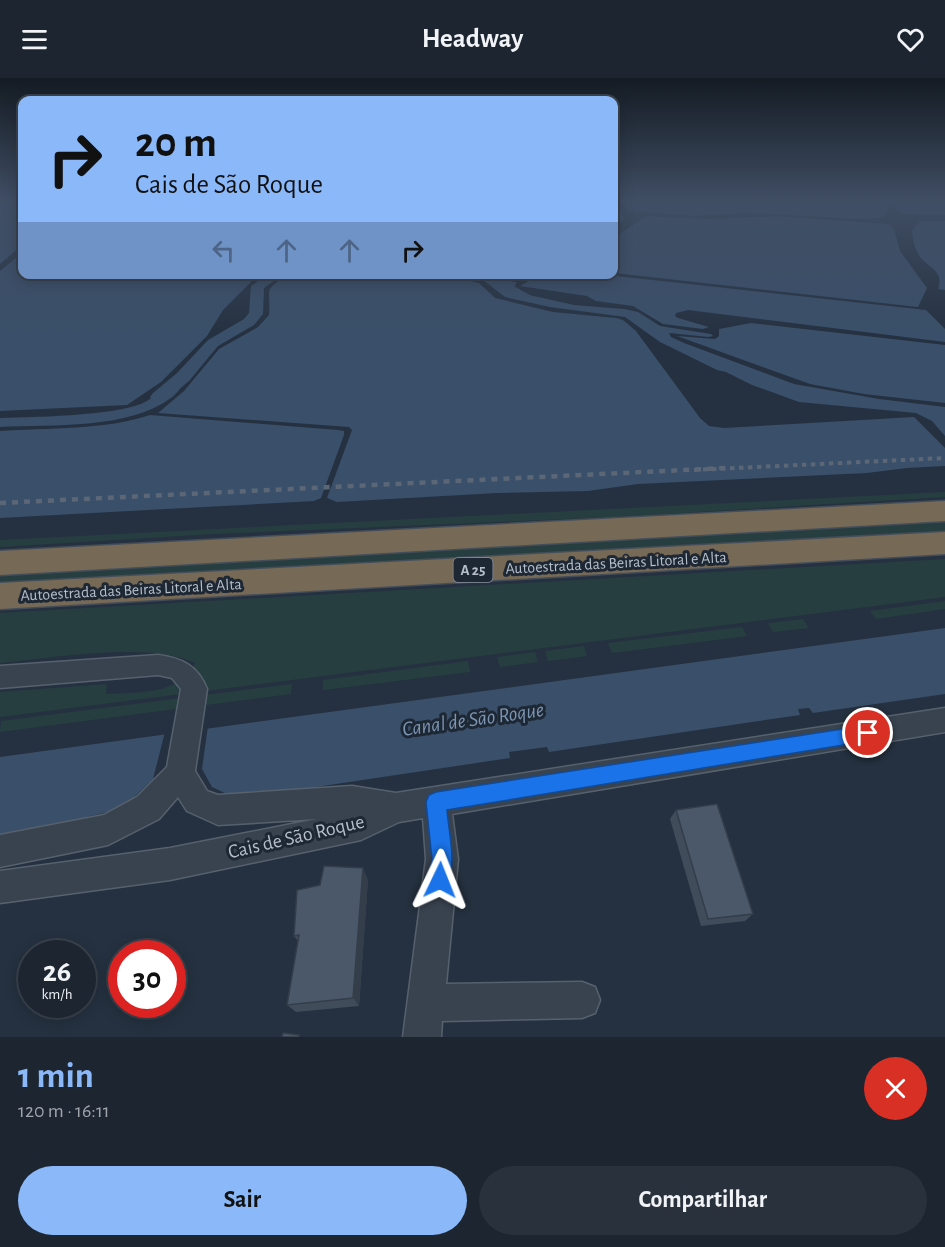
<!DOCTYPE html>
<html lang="pt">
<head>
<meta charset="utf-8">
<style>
	body { margin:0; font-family:"Alegreya Sans",sans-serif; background:#29313c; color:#f1f3f6; height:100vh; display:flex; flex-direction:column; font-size:22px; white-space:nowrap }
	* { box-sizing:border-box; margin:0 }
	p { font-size:20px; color:#a0a5ab }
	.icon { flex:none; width:33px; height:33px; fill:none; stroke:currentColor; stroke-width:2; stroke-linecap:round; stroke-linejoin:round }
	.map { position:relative; height:959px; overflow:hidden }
	.details { display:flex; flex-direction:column; background:#1c2530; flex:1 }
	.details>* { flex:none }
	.hud { position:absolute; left:18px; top:18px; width:600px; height:183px; border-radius:12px; box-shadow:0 3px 15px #0003,0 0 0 2px #3a424c; background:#8bb8f9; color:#111; overflow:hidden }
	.speed { position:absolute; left:18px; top:862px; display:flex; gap:12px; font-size:30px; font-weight:700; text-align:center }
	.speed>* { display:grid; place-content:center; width:78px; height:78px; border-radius:50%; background:#1c2530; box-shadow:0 3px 15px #0003,0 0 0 2px #3a424c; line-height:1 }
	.speed small { font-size:15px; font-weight:400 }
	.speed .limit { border:9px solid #d22; background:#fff; color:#111 }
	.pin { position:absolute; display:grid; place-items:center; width:51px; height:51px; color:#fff; margin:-26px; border:3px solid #fff; border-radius:50%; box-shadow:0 2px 6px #0007 }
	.me { position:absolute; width:66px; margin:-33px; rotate:2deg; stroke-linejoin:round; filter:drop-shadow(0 0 4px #0008) }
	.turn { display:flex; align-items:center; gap:21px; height:126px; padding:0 18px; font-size:27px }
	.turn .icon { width:78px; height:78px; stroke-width:2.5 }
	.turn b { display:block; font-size:42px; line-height:51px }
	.lanes { display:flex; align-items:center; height:57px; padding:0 18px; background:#0003; justify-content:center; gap:30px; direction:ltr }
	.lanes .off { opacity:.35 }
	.round { display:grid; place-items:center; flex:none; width:63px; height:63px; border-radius:32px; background:#29313c }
	.headline { display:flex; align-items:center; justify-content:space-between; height:102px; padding:0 18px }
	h1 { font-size:36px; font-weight:700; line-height:45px; color:#8bb8f9 }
	.action { display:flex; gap:12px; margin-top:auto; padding:12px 18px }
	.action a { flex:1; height:69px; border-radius:36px; background:#8bb8f9; color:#111; font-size:24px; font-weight:700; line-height:69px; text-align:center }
	.action a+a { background:#29313c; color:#f1f3f6 }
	header { display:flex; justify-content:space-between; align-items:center; height:78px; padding:0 18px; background:#1c2530; font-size:27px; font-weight:700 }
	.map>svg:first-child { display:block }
	.green { fill:#273e41 }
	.water { fill:#3a4f69 }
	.pier { fill:#253140 }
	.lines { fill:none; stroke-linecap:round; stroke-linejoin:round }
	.canal { fill:#3a4f69; fill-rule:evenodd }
	.minor-casing { stroke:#57616d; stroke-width:3 }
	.motorway-casing { stroke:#444e5a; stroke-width:3 }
	.minor { fill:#394350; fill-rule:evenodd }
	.motorway { fill:#766956; fill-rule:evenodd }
	.rail-far1 { stroke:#5b6777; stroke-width:4; stroke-dasharray:4.5 4.5; stroke-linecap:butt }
	.rail { stroke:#5b6777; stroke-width:4.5; stroke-dasharray:6 6; stroke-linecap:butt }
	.wall { fill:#404c5a }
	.shaded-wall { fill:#343e4a }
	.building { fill:#4b5869; stroke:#343e4a; stroke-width:1.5 }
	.route { fill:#1a73e8; stroke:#114b97; stroke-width:1.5 }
	.labels { text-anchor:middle; stroke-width:6; stroke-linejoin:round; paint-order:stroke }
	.shield { fill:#1e2835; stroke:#88919d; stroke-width:1.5 }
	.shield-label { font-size:15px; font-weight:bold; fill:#b5beca }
	.street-label { font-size:16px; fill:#b5beca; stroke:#1e2835 }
	.near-street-label { font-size:20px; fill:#b5beca; stroke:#1e2835 }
	.near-water-label { font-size:21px; font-style:italic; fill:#7c95b2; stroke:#1e2835 }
</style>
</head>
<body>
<header><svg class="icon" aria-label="menu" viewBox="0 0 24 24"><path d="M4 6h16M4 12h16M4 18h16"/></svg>Headway<svg class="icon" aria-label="heart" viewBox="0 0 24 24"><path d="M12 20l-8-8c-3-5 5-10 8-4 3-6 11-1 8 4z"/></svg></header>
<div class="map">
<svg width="945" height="959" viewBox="0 0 945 959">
	<rect width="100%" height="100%" fill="#253140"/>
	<g class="green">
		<polygon points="945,414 945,419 615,439 214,456 0,469 0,462"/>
		<polygon points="945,444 945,453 914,455 0,504 0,495"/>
		<path d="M945,481v38l-945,120v-25l107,-8 -1,10c32,-2 72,2 89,-31 -43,-22 -145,-5 -195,0v-50z"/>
		<polygon points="945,523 945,531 876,541 870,533"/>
		<polygon points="803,541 809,550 773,554 768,545"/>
		<polygon points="742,549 747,558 612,575 608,565"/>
		<polygon points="584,568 587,578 548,583 545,573"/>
		<polygon points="535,574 538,584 500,589 497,579"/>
		<polygon points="468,583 470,594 323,612 323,602"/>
		<polygon points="292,606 291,616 0,654 1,643"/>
	</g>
	<g class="water">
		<polygon points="0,123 22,123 22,167 0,186"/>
		<polygon points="625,123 874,123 889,132 884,139 863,141 747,135 693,138 630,133 624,128"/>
		<polygon points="886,123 945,123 945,137 906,136 899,134"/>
		<polygon points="646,138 711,141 776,138 888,146 894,151 900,173 927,210 918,229 614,195 614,160"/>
		<path d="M923,143h22v69l-7,-1c6,-17 -6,-19 -16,-30 -7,-7 -9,-19 -10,-28l6,-8z"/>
		<polygon points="22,175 22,196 258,197 223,232 207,258 161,304 127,327 0,333 0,193"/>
		<polygon points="598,196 926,232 945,251 945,264 688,232 676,235 675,238 678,240 709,249 703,251 663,246 633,228 596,223 587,218 520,208 539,197"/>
		<path d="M289,197h154l36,8 16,15 58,14 63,6 7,2 13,11 64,87 9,8 15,2 190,-11 31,31v18l-38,2 -40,5 -229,11 -50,7 -91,2 -160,9 -10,-4 25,-68 -3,-3 -191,-14 26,-22 35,-42 39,-22 11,-12c2,-26 -7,-26 20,-40z"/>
		<polygon points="483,202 517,204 514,209 519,214 529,217 574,227 624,231 638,234 660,248 711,256 713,258 708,259 669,255 671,259 684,265 794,306 879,321 945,329 945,358 932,343 916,335 799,324 752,307 726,294 717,292 660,264 625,239 550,229 505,219"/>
		<polygon points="751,245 945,267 945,325 864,316 810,306 677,258 715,261 719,258 719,251"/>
		<path d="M175,299h14c-6,7 -11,16 -18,21 -43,32 -119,26 -171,29v-9c32,-1 122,-2 147,-17 10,-6 19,-16 28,-24z"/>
		<path d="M150,337l188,15 6,1v4l-23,63 -7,3 -314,17v-87c46,-3 107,-1 150,-16z"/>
		<polygon points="945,550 945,616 813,635 809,630 798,631 800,637 549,674 547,669 509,674 510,680 0,756 0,679"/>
	</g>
	<polygon class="pier" points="208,648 202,691 212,709 227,716 244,717 352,707 0,759 108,734 127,726 153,701 165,654"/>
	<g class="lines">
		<g class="canal">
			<polygon points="614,125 617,126 625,141 614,148"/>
			<polygon points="268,196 284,196 264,210 263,236 254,247 218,268 189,303 165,323 153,323 150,319 153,315 177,295 208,262 244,241 249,235 251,208"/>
			<polygon points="468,196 526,196 511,204 512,207 535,220 533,223 523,223 500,212 499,205"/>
		</g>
		<defs>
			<path id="minor" d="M158,577c24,3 40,11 49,34l-12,82 12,20 11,4 134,-9 44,7 549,-85v24l-493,82 6,45 -12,125 136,-2 13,5 5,13 -5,13 -13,5 -140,3 -1,16h-38l23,-178 -3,-41 -24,4 -38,18 -191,40 -170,23v-32l170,-23 147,-29 -99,6 -31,-14 -9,-14 -19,22 -51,26 -108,22v-32l104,-20 33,-18 30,-30 14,-78 -9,-11 -14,-3 -158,13v-22z"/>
			<g id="motorway">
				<polygon points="945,423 945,443 0,497 0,473"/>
				<polygon points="945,454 945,476 0,531 0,505"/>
			</g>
		</defs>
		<use href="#minor" class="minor-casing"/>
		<use href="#motorway" class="motorway-casing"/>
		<use href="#minor" class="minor"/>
		<use href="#motorway" class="motorway"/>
		<polyline class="rail-far1" points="694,392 945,380"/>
		<polyline class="rail" points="0,425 726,390"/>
	</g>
	<g class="wall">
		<polygon points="676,732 753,836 745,843 701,848 670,741"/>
		<polygon points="368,802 359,928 296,934 287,927 298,863 294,858"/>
	</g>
	<polygon class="shaded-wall" points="363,790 368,802 359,928 353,920"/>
	<g class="building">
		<polygon points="717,726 753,836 708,841 676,732"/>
		<polygon points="324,788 363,790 353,920 287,927 299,857 294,858 297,812 320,807"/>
		<polygon points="283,955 299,957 299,959 282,959"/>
	</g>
	<linearGradient id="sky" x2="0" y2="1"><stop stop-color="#141b23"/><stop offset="0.48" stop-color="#404e64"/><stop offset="1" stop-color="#404e64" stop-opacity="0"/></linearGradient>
	<rect width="945" height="257" fill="url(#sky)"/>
	<path class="route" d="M868,647l7,2 2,6 -2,5 -7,3 -421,69c2,25 10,53 0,77l-7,3 -8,-3 -3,-7 3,-21 -6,-57 3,-7 7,-3z"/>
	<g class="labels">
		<rect class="shield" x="453.5" y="480" width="39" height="24" rx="4.5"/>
		<g class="shield-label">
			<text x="473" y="497">A 25</text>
		</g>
		<g class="street-label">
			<text transform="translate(616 484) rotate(-3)" y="6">Autoestrada das Beiras Litoral e Alta</text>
			<text transform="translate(131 511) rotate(-3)" y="6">Autoestrada das Beiras Litoral e Alta</text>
		</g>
		<g class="near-street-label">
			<text transform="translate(296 758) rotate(-13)" y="7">Cais de São Roque</text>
		</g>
		<g class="near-water-label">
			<text transform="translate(473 641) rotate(-8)" y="7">Canal de São Roque</text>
		</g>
	</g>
</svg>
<div class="speed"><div>26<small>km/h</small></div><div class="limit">30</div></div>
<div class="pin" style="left:868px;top:655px;background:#d93025"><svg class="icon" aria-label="arrive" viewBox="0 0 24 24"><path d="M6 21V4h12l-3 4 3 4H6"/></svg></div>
<svg class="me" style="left:440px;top:802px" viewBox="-20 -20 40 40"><path d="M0-17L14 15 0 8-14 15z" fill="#1a73e8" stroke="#fff" stroke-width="4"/></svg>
<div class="hud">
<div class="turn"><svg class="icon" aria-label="right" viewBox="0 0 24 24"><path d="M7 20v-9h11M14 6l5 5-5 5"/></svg><div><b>20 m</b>Cais de São Roque</div></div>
<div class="lanes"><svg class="icon off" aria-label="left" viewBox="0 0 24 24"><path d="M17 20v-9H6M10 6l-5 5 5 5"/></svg><svg class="icon off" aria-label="ahead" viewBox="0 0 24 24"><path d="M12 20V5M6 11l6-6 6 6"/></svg><svg class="icon off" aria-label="ahead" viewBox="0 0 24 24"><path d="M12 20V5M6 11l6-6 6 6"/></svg><svg class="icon" aria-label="right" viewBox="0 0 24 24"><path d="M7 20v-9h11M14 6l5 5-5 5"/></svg></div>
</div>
</div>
<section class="details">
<div class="headline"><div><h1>1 min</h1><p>120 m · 16:11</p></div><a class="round" style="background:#d93025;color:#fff"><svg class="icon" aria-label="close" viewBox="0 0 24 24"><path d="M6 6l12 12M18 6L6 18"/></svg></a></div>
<div class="action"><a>Sair</a><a>Compartilhar</a></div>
</section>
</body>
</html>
